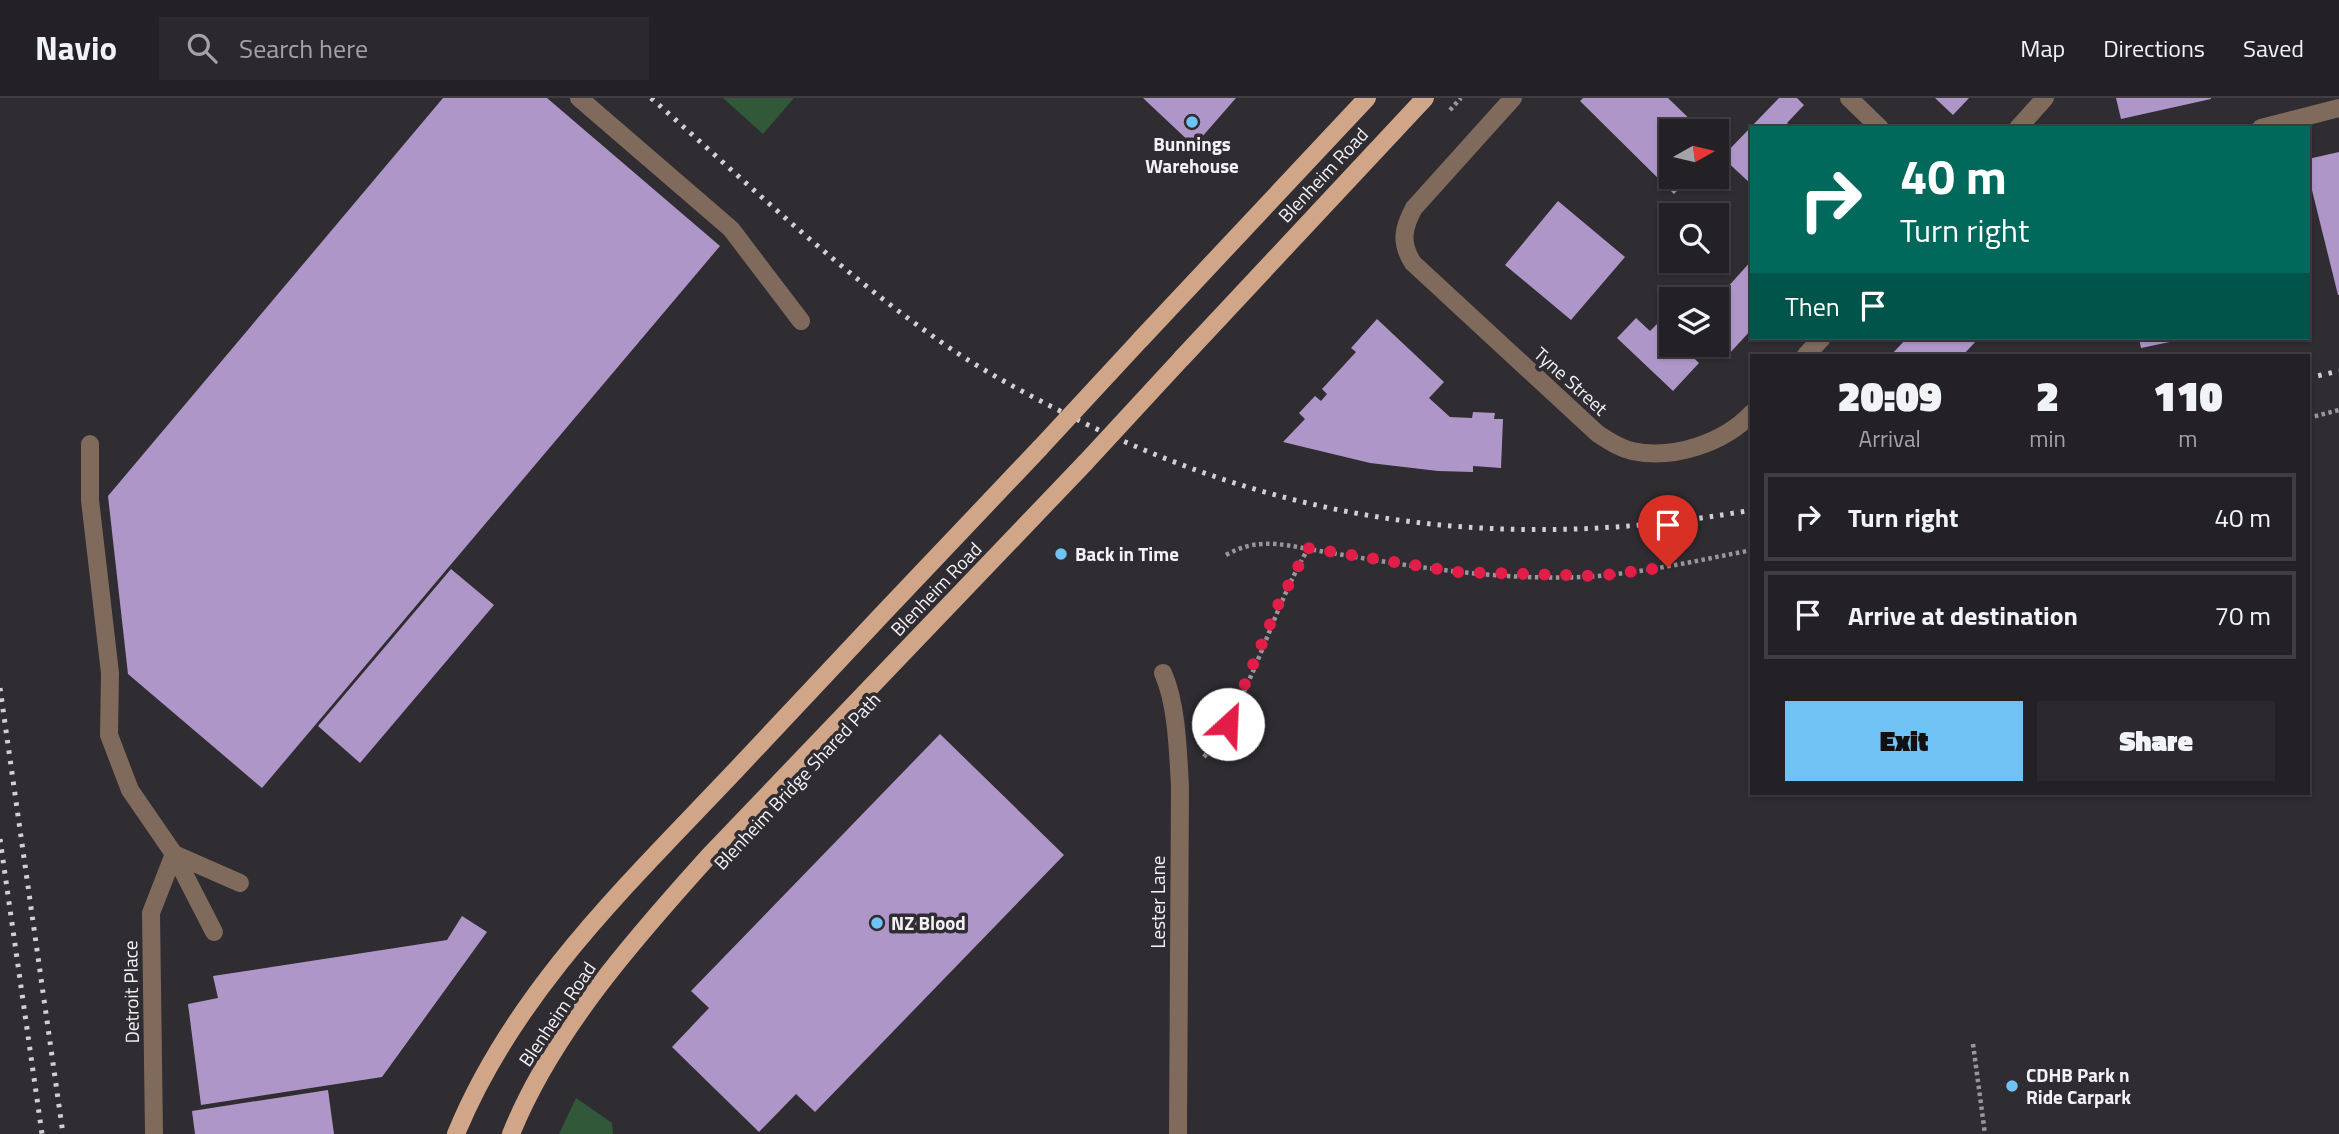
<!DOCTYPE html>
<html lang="en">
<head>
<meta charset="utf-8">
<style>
	body { margin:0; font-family:"Titillium Web",sans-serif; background:#2b292e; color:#f1f3f6; height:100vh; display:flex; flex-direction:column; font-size:26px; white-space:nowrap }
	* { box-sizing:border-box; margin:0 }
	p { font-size:23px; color:#a3a3a7 }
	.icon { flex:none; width:38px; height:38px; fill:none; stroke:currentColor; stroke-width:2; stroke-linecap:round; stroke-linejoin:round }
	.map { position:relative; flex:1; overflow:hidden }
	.side { position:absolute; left:1750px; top:256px; width:560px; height:441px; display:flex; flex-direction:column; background:#232126; border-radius:0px; box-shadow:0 2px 5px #0004,0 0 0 2px #403e43 }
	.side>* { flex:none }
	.top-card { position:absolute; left:1750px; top:28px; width:560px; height:214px; border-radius:0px; box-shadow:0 2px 5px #0004,0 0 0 2px #403e43; background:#00695c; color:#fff; overflow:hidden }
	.needle { width:46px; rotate:82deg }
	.fabs { position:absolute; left:1659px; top:21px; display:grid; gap:14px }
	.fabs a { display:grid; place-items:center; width:70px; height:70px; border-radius:0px; background:#232126; box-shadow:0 2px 5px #0004,0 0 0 2px #403e43; font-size:35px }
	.pin { position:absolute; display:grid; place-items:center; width:60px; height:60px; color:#fff; margin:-72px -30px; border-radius:50% 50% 50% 0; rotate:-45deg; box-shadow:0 0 7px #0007 }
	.pin .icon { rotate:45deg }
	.me { position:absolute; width:77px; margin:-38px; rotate:25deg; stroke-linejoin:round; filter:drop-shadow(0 0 5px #0008) }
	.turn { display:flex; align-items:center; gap:24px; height:147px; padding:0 35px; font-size:32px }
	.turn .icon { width:91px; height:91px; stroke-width:2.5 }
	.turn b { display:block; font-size:49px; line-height:60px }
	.then { display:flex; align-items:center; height:66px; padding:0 35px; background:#0003; gap:14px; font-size:26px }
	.eta { display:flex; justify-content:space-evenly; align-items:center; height:119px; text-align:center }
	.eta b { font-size:42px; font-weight:800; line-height:49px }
	.action { display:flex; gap:14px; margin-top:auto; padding:14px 35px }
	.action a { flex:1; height:80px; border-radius:0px; background:#70c1f4; color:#111; font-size:28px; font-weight:800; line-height:80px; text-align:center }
	.action a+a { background:#2b292e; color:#f1f3f6 }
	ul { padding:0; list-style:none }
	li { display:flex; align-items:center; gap:21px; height:88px; margin:0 14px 10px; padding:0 21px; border:4px solid #403e43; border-radius:0px }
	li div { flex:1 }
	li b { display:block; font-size:26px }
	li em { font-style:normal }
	header { display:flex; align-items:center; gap:42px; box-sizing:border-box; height:98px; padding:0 35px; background:#232126; border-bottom:2px solid #403e43 }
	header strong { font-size:33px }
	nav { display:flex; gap:38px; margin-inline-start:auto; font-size:24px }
	.search { width:490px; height:63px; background:#2b292e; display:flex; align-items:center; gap:18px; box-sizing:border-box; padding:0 24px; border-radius:0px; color:#a3a3a7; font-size:26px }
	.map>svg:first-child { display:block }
	.green { fill:#32583a }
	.building { fill:#af96c8 }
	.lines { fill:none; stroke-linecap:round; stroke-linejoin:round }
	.path { stroke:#9a979c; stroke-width:4.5; stroke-dasharray:3.5 3.5; stroke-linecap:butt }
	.minor { stroke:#7f6a5c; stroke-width:18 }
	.major { stroke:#d0a588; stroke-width:18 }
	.rail { stroke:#d2d0d4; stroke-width:5; stroke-dasharray:3.5 7; stroke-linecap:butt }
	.major-bridge { stroke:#d0a588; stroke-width:18 }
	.route { stroke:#e11d48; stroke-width:12; stroke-dasharray:0 21.6 }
	.poi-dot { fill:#70c1f4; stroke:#2f2c32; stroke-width:2.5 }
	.labels { text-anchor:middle; stroke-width:7; stroke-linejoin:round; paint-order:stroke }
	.poi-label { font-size:19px; font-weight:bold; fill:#f4f2f6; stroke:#2f2c32; text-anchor:start }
	.street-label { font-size:19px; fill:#f4f2f6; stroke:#2f2c32 }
</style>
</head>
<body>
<header>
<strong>Navio</strong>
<div class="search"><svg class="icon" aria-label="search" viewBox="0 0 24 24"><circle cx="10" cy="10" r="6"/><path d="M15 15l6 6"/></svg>Search here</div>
<nav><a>Map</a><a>Directions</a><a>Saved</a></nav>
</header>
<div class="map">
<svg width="2339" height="1036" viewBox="0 0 2339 1036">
	<rect width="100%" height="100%" fill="#2f2c32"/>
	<g class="green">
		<polygon points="723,0 794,0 763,36"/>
		<polygon points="576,1000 612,1025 613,1036 559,1036"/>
	</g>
	<g class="building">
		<polygon points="443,0 547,0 720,148 262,690 128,576 108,398"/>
		<polygon points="1143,0 1236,0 1194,48"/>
		<polygon points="1583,0 1668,0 1702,33 1671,33 1671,79 1690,79 1674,96 1580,3"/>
		<polygon points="1779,0 1797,0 1804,7 1787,25 1792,30 1752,30 1752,87 1722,59"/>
		<polygon points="1935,0 1969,0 1953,17"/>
		<polygon points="2116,0 2211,0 2211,1 2121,21"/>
		<polygon points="2339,54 2339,197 2338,197 2308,76 2308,61"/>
		<polygon points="1558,103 1625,159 1571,222 1505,167"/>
		<polygon points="1752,162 1752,231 1728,257 1717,247 1717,201"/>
		<polygon points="1636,220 1650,233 1658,225 1671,238 1671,247 1680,247 1699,265 1673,293 1617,240"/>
		<polygon points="1377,221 1444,284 1429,300 1450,319 1472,320 1473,314 1495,315 1494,321 1503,321 1501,370 1473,368 1473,374 1438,373 1370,365 1283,344 1305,321 1299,315 1315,298 1321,303 1327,296 1322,291 1356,254 1351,250"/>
		<polygon points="1907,240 1979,240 1963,257 1891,257"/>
		<polygon points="2139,240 2184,240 2184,241 2141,250"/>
		<polygon points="451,471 494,507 360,665 318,628"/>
		<polygon points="940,636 1064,757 815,1014 796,996 759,1034 672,949 709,910 691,893"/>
		<polygon points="462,818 487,834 382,979 201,1007 188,906 218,900 213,878 447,842"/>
		<polygon points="328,992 334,1036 195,1036 192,1013"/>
	</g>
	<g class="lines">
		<g class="path">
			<polyline points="1450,12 1461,0"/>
			<polyline points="2308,320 2339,312"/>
			<path d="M1226,457c28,-16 52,-12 82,-6"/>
			<path d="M1204,659c49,-60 65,-142 104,-208 95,16 194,34 291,27 52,-5 102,-16 153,-26"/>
			<polyline points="1973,946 1985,1036"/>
		</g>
		<g class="minor">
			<polyline points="579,0 731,131 801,223"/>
			<path d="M1513,0l-99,110c-11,20 -14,35 -1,55l185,171c11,7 21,14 34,17 41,9 92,-8 120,-38"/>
			<polyline points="1849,0 1880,30"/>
			<polyline points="2018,30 2045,0"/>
			<polyline points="2261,30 2339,10"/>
			<polyline points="1806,257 1822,240"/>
			<polyline points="90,346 90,402 110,575 109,637 130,692 174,756 151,815 154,1036"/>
			<path d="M1163,575c14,31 15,79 17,114l-2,347"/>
			<polyline points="214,834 174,756 240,785"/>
		</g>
		<g class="major">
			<polyline points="1141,241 1367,0"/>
			<polyline points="1182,260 1425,0"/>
			<path d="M456,1036c59,-144 174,-252 279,-363 101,-108 203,-216 305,-323"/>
			<path d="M511,1036c41,-102 124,-196 197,-277l377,-394"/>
		</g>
		<g class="rail">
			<path d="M651,0c92,81 182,168 283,239 47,34 98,60 150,86 218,105 430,129 668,87"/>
			<polyline points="2308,280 2339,273"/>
			<polyline points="0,590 63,1036"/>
			<polyline points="0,741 42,1036"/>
		</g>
		<g class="major-bridge">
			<polyline points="1040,350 1141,241"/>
			<polyline points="1085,365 1182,260"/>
		</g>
	</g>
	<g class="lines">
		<polyline class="route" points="1228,626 1279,505 1308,450 1457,474 1598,478 1668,469"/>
	</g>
	<g class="poi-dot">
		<circle cx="1192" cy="24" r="7"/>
		<circle cx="1061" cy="456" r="7"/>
		<circle cx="877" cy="825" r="7"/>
		<circle cx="2012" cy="988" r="7"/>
	</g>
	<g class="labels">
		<g class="poi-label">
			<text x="1192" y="53" text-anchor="middle">Bunnings<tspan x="1192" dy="22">Warehouse</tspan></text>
			<text x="1075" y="463">Back in Time</text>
			<text x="891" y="832">NZ Blood</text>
			<text x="2026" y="984">CDHB Park n<tspan x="2026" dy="22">Ride Carpark</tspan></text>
		</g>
		<g class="street-label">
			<text transform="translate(1323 77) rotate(-47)" y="7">Blenheim Road</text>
			<text transform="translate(1571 283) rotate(42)" y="7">Tyne Street</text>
			<text transform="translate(936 491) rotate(-46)" y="7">Blenheim Road</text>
			<text transform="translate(797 683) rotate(-47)" y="7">Blenheim Bridge Shared Path</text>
			<text transform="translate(1158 804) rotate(-90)" y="7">Lester Lane</text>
			<text transform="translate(131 894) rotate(-91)" y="7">Detroit Place</text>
			<text transform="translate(557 916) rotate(-56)" y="7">Blenheim Road</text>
		</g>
	</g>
</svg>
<div class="fabs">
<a><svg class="needle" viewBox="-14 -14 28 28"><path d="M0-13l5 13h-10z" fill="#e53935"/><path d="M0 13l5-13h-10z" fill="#a3a3a7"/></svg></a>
<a><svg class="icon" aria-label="search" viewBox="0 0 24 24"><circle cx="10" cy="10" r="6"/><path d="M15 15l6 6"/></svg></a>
<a><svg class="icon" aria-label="layers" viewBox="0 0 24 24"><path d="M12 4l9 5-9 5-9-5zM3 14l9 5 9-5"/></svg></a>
</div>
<div class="pin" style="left:1668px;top:469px;background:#d93025"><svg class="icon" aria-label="arrive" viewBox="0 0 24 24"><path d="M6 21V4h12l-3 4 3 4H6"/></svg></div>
<svg class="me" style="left:1228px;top:626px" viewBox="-20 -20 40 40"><circle r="19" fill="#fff"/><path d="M0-13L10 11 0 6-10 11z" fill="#e11d48"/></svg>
<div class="top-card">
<div class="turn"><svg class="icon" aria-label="right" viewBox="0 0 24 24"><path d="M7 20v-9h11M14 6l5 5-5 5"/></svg><div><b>40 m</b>Turn right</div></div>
<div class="then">Then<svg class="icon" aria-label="arrive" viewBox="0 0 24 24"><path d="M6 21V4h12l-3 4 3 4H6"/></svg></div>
</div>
<section class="side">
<div class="eta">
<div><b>20:09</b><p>Arrival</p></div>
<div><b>2</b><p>min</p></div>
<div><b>110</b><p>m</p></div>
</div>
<ul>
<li><svg class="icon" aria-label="right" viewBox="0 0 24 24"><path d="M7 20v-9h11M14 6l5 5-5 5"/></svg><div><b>Turn right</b></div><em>40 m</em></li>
<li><svg class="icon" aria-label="arrive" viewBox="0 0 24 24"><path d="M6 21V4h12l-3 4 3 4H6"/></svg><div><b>Arrive at destination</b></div><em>70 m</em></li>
</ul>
<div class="action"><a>Exit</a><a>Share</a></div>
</section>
</div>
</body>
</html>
